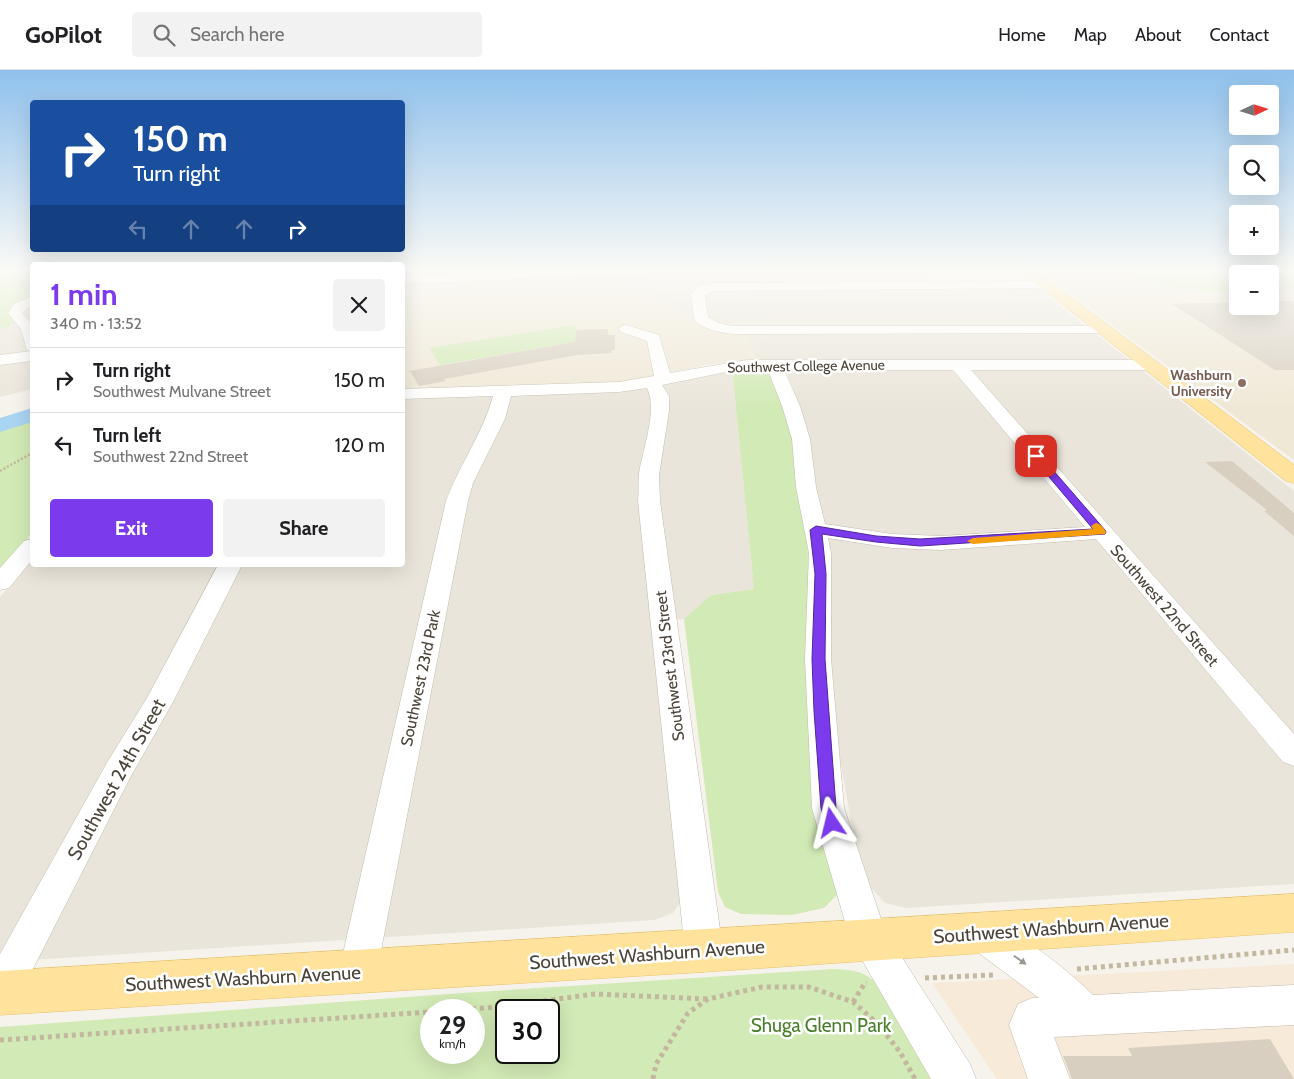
<!DOCTYPE html>
<html lang="en">
<head>
<meta charset="utf-8">
<style>
	body { margin:0; font-family:Cabin,sans-serif; background:#f2f2f2; color:#202124; height:100vh; display:flex; flex-direction:column; font-size:19px; white-space:nowrap }
	* { box-sizing:border-box; margin:0 }
	p { font-size:16px; color:#757577 }
	.icon { flex:none; width:28px; height:28px; fill:none; stroke:currentColor; stroke-width:2; stroke-linecap:round; stroke-linejoin:round }
	.map { position:relative; flex:1; overflow:hidden }
	.drawer { position:absolute; left:30px; top:192px; width:375px; height:305px; display:flex; flex-direction:column; background:#fff; border-radius:5px; box-shadow:0 5px 20px #0002 }
	.drawer>* { flex:none }
	.hud { position:absolute; left:30px; top:30px; width:375px; height:152px; border-radius:5px; box-shadow:0 5px 20px #0002; background:#1a4fa0; color:#fff; overflow:hidden }
	.needle { width:32px; rotate:86deg }
	.fabs { position:absolute; left:1229px; top:15px; display:grid; gap:10px }
	.fabs a { display:grid; place-items:center; width:50px; height:50px; border-radius:5px; background:#fff; box-shadow:0 5px 20px #0002; font-size:25px }
	.speed { position:absolute; left:420px; top:929px; display:flex; gap:10px; font-size:25px; font-weight:700; text-align:center }
	.speed>* { display:grid; place-content:center; width:65px; height:65px; border-radius:50%; background:#fff; box-shadow:0 5px 20px #0002; line-height:1 }
	.speed small { font-size:12px; font-weight:400 }
	.speed .limit { border:2px solid #111; border-radius:8px; background:#fff; color:#111 }
	.pin { position:absolute; display:grid; place-items:center; width:42px; height:42px; color:#fff; margin:-21px; border-radius:10px; box-shadow:0 2px 8px #0006 }
	.me { position:absolute; width:55px; margin:-28px; rotate:350deg; stroke-linejoin:round; filter:drop-shadow(0 0 4px #0008) }
	.turn { display:flex; align-items:center; gap:18px; height:105px; padding:0 20px; font-size:22px }
	.turn .icon { width:65px; height:65px; stroke-width:2.5 }
	.turn b { display:block; font-size:35px; line-height:42px }
	.lanes { display:flex; align-items:center; height:48px; padding:0 20px; background:#0003; justify-content:center; gap:25px; direction:ltr }
	.lanes .off { opacity:.35 }
	.round { display:grid; place-items:center; flex:none; width:52px; height:52px; border-radius:5px; background:#f2f2f2 }
	.summary { display:flex; align-items:center; justify-content:space-between; height:85px; padding:0 20px }
	h1 { font-size:30px; font-weight:800; line-height:38px; color:#7c3aed }
	.button { display:flex; gap:10px; margin-top:auto; padding:10px 20px }
	.button a { flex:1; height:58px; border-radius:5px; background:#7c3aed; color:#fff; font-size:20px; font-weight:800; line-height:58px; text-align:center }
	.button a+a { background:#f2f2f2; color:#202124 }
	ul { padding:0; list-style:none }
	li { display:flex; align-items:center; gap:15px; height:65px; padding:0 20px; border-top:1px solid #e0e0e0 }
	li div { flex:1 }
	li b { display:block; font-size:19px }
	li em { font-style:normal }
	header { display:flex; align-items:center; gap:30px; box-sizing:border-box; height:70px; padding:0 25px; background:#fff; border-bottom:1px solid #e0e0e0 }
	header strong { font-size:24px }
	nav { display:flex; gap:28px; margin-inline-start:auto; font-size:18px }
	.search { width:350px; height:45px; background:#f2f2f2; display:flex; align-items:center; gap:12px; box-sizing:border-box; padding:0 18px; border-radius:5px; color:#757577; font-size:19px }
	.map>svg:first-child { display:block }
	.residential { fill:#eae5da }
	.commercial { fill:#f7ead8 }
	.education { fill:#efe8d6; fill-rule:evenodd }
	.green { fill:#d2eab5; fill-rule:evenodd }
	.lines { fill:none; stroke-linecap:round; stroke-linejoin:round }
	.river { fill:#a9d4f2; fill-rule:evenodd }
	.building { fill:#d8cfc1 }
	.minor-casing { stroke:#c2bbae; stroke-width:1 }
	.major-casing { stroke:#e6c16a; stroke-width:1 }
	.path-far1 { stroke:#c4b79f; stroke-width:2.5; stroke-dasharray:2 2; stroke-linecap:butt }
	.path { stroke:#c4b79f; stroke-width:5; stroke-dasharray:4 4; stroke-linecap:butt }
	.minor { fill:#fff; fill-rule:evenodd }
	.major { fill:#ffe39c; fill-rule:evenodd }
	.oneway { fill:#9c9892 }
	.route { fill:#7c3aed; stroke:#51269a }
	.slow { fill:#f59e0b }
	.education-dot { fill:#8d6e63; stroke:#fff; stroke-width:2 }
	.labels { text-anchor:middle; stroke-width:5; stroke-linejoin:round; paint-order:stroke }
	.far-street-label { font-size:14px; fill:#4b4439; stroke:#fff }
	.far-education-label { font-size:14px; font-weight:bold; fill:#785e54; stroke:#fff; text-anchor:end }
	.street-label { font-size:16px; fill:#4b4439; stroke:#fff }
	.near-street-label { font-size:19px; fill:#4b4439; stroke:#fff }
	.near-park-label { font-size:19px; fill:#4a7f2a; stroke:#fff }
</style>
</head>
<body>
<header>
<strong>GoPilot</strong>
<div class="search"><svg class="icon" aria-label="search" viewBox="0 0 24 24"><circle cx="10" cy="10" r="6"/><path d="M15 15l6 6"/></svg>Search here</div>
<nav><a>Home</a><a>Map</a><a>About</a><a>Contact</a></nav>
</header>
<div class="map">
<svg width="1294" height="1009" viewBox="0 0 1294 1009">
	<rect width="100%" height="100%" fill="#f6f3ec"/>
	<g class="residential">
		<polygon points="413,199 919,199 933,213 1039,219 1087,257 1091,262 1099,266 1294,421 1294,814 906,838 885,833 872,819 859,795 833,650 830,553 758,291 413,206 410,204"/>
		<polygon points="32,222 32,319 0,327 0,259 5,259 13,238"/>
		<polygon points="732,298 754,519 711,525 684,549 655,552 681,831 673,843 654,850 0,892 0,527 32,489 32,495 402,495 403,328"/>
	</g>
	<polygon class="commercial" points="1294,894 1294,1009 997,1009 932,913"/>
	<g class="education">
		<path d="M1037,199h257v191zM1238,204h32v32h-32z"/>
		<polygon points="602,203 629,214 706,256 746,262 758,291 711,294 623,313 403,320 403,223 407,213"/>
	</g>
	<g class="green">
		<polygon points="0,199 32,199 32,222 13,238 16,252 5,259 0,259"/>
		<polygon points="1106,199 1288,199 1294,202 1294,219 1270,222 1270,204 1238,204 1237,222 1207,222 1144,213"/>
		<polygon points="576,255 575,272 440,295 429,278"/>
		<polygon points="732,298 765,298 771,301 790,355 807,455 813,678 838,824 824,838 792,845 741,844 725,837 718,822 684,549 711,525 754,519"/>
		<polygon points="32,345 32,463 0,500 0,355"/>
		<path d="M833,899c16,1 31,1 43,14l58,96h-934v-52l462,-34zM431,940h43v42h-43zM506,940h43v42h-43z"/>
	</g>
	<g class="lines">
		<polygon class="river" points="32,338 32,352 0,362 0,348"/>
	</g>
	<g class="building">
		<polygon points="1270,231 1294,231 1294,300 1275,300 1172,234 1238,232 1238,236 1270,236"/>
		<polygon points="608,259 608,265 615,265 615,280 611,280 612,283 577,285 444,309 446,311 419,316 410,301 575,272 576,260"/>
		<polygon points="1232,391 1294,443 1294,466 1264,441 1267,440 1205,392"/>
		<polygon points="1270,969 1294,1009 1072,1009 1063,986 1132,986 1128,978"/>
	</g>
	<g class="lines">
		<defs>
			<g id="minor">
				<polygon points="577,199 668,199 662,203 402,214 402,206"/>
				<path d="M1047,211l7,4 -2,3 -339,3 -8,4 3,22 11,6 13,3h373l5,1 2,3 -2,3 -378,1c-13,-2 -29,-4 -38,-15l-3,-25 7,-8 15,-3z"/>
				<polygon points="32,226 32,235 22,243 32,254 32,291 0,295 0,285 31,281 27,280 21,259 8,243 14,234"/>
				<path d="M626,255l33,10 11,38 77,-13h405l6,2 2,3 -2,3 -6,2h-181l323,364v32l-11,-4 -187,-223 -155,11 -49,-2 -64,-10 3,15v106l13,149 41,123 85,133 6,15h-45l-81,-140 -38,-131 -7,-149 4,-106 -13,-66 -4,-48 -10,-33 -14,-36 -37,1 -69,14 7,11v15l-10,64 1,26 63,450 -6,13 -13,5 -13,-5 -6,-13 -47,-450c1,-9 0,-19 1,-28 4,-24 19,-64 8,-85l-28,4 -108,4 -6,23 -32,64 -5,18 -91,470 -5,13 -14,5 -14,-5 -5,-13 107,-470c14,-38 36,-65 47,-105l-91,3v-10l217,-7 35,-6 -7,-35 -26,-9 -2,-3 2,-3zM784,300h169l132,157 -144,9 -49,-2 -67,-10 -9,-37 -6,-48 -10,-33z"/>
				<polygon points="32,469 32,490 9,518 0,520 0,498 24,471"/>
				<polygon points="218,495 242,495 173,632 131,706 14,936 0,941 0,884 108,691 147,628"/>
				<path d="M981,846c34,13 86,53 112,79l201,-10v40l-240,12 16,42h-42l-19,-54 9,-21 14,-6h7l-71,-53 -5,-12 5,-12z"/>
			</g>
			<g id="major">
				<polygon points="1018,199 1034,199 1294,395 1294,413 1286,411"/>
				<polygon points="1294,824 1294,862 704,902 0,945 0,901"/>
			</g>
		</defs>
		<use href="#minor" class="minor-casing"/>
		<use href="#major" class="major-casing"/>
		<polyline class="path-far1" points="0,401 32,383"/>
		<g class="path">
			<polyline points="1077,899 1294,880"/>
			<polyline points="925,908 993,905"/>
			<polyline points="853,932 865,913 867,913"/>
			<polyline points="456,940 499,937 595,924 707,929"/>
			<polyline points="0,970 431,942"/>
			<polyline points="653,1009 656,994 688,943 708,929 762,917 809,917 853,932 878,954 900,982 915,1009"/>
		</g>
		<use href="#minor" class="minor"/>
		<use href="#major" class="major"/>
	</g>
	<defs><path id="oneway-solid" d="M-6-.8H1V-3.2L6.5 0L1 3.2V.8H-6Z" transform="scale(1.25)"/></defs>
	<use class="oneway" href="#oneway-solid" transform="translate(1020 890) rotate(35)"/>
	<linearGradient id="sky" x2="0" y2="1"><stop stop-color="#8fc1ec"/><stop offset="0.59" stop-color="#fbfaf6"/><stop offset="1" stop-color="#fbfaf6" stop-opacity="0"/></linearGradient>
	<rect width="1294" height="340" fill="url(#sky)"/>
	<polygon class="route" points="1036,383 1039,384 1105,460 1106,462 1105,464 920,476 876,472 822,464 826,504 825,589 836,738 840,753 838,758 832,760 826,758 821,738 814,641 812,589 815,504 810,460 816,456 876,466 920,469 1093,459 1033,388 1031,386"/>
	<path class="slow" d="M1096,453c5,1 8,5 10,9l-1,2 -132,10 -6,-3 6,-3 120,-9 -2,-3z"/>
	<circle class="education-dot" cx="1242" cy="313" r="5"/>
	<g class="labels">
		<g class="far-street-label">
			<text transform="translate(806 296) rotate(-1)" y="5">Southwest College Avenue</text>
		</g>
		<g class="far-education-label">
			<text x="1232" y="310">Washburn<tspan x="1232" dy="16">University</tspan></text>
		</g>
		<g class="street-label">
			<text transform="translate(1165 535) rotate(49)" y="6">Southwest 22nd Street</text>
			<text transform="translate(669 596) rotate(-97)" y="6">Southwest 23rd Street</text>
			<text transform="translate(420 608) rotate(-78)" y="6">Southwest 23rd Park</text>
		</g>
		<g class="near-street-label">
			<text transform="translate(116 709) rotate(-61)" y="7">Southwest 24th Street</text>
			<text transform="translate(1051 858) rotate(-4)" y="7">Southwest Washburn Avenue</text>
			<text transform="translate(647 884) rotate(-4)" y="7">Southwest Washburn Avenue</text>
			<text transform="translate(243 908) rotate(-3)" y="7">Southwest Washburn Avenue</text>
		</g>
		<g class="near-park-label">
			<text x="821" y="962">Shuga Glenn Park</text>
		</g>
	</g>
</svg>
<div class="fabs">
<a><svg class="needle" viewBox="-14 -14 28 28"><path d="M0-13l5 13h-10z" fill="#e53935"/><path d="M0 13l5-13h-10z" fill="#757577"/></svg></a>
<a><svg class="icon" aria-label="search" viewBox="0 0 24 24"><circle cx="10" cy="10" r="6"/><path d="M15 15l6 6"/></svg></a>
<a>+</a>
<a>−</a>
</div>
<div class="speed"><div>29<small>km/h</small></div><div class="limit">30</div></div>
<div class="pin" style="left:1036px;top:386px;background:#d93025"><svg class="icon" aria-label="arrive" viewBox="0 0 24 24"><path d="M6 21V4h12l-3 4 3 4H6"/></svg></div>
<svg class="me" style="left:832px;top:753px" viewBox="-20 -20 40 40"><path d="M0-17L14 15 0 8-14 15z" fill="#7c3aed" stroke="#fff" stroke-width="4"/></svg>
<div class="hud">
<div class="turn"><svg class="icon" aria-label="right" viewBox="0 0 24 24"><path d="M7 20v-9h11M14 6l5 5-5 5"/></svg><div><b>150 m</b>Turn right</div></div>
<div class="lanes"><svg class="icon off" aria-label="left" viewBox="0 0 24 24"><path d="M17 20v-9H6M10 6l-5 5 5 5"/></svg><svg class="icon off" aria-label="ahead" viewBox="0 0 24 24"><path d="M12 20V5M6 11l6-6 6 6"/></svg><svg class="icon off" aria-label="ahead" viewBox="0 0 24 24"><path d="M12 20V5M6 11l6-6 6 6"/></svg><svg class="icon" aria-label="right" viewBox="0 0 24 24"><path d="M7 20v-9h11M14 6l5 5-5 5"/></svg></div>
</div>
<section class="drawer">
<div class="summary"><div><h1>1 min</h1><p>340 m · 13:52</p></div><a class="round"><svg class="icon" aria-label="close" viewBox="0 0 24 24"><path d="M6 6l12 12M18 6L6 18"/></svg></a></div>
<ul>
<li><svg class="icon" aria-label="right" viewBox="0 0 24 24"><path d="M7 20v-9h11M14 6l5 5-5 5"/></svg><div><b>Turn right</b><p>Southwest Mulvane Street</p></div><em>150 m</em></li>
<li><svg class="icon" aria-label="left" viewBox="0 0 24 24"><path d="M17 20v-9H6M10 6l-5 5 5 5"/></svg><div><b>Turn left</b><p>Southwest 22nd Street</p></div><em>120 m</em></li>
</ul>
<div class="button"><a>Exit</a><a>Share</a></div>
</section>
</div>
</body>
</html>
